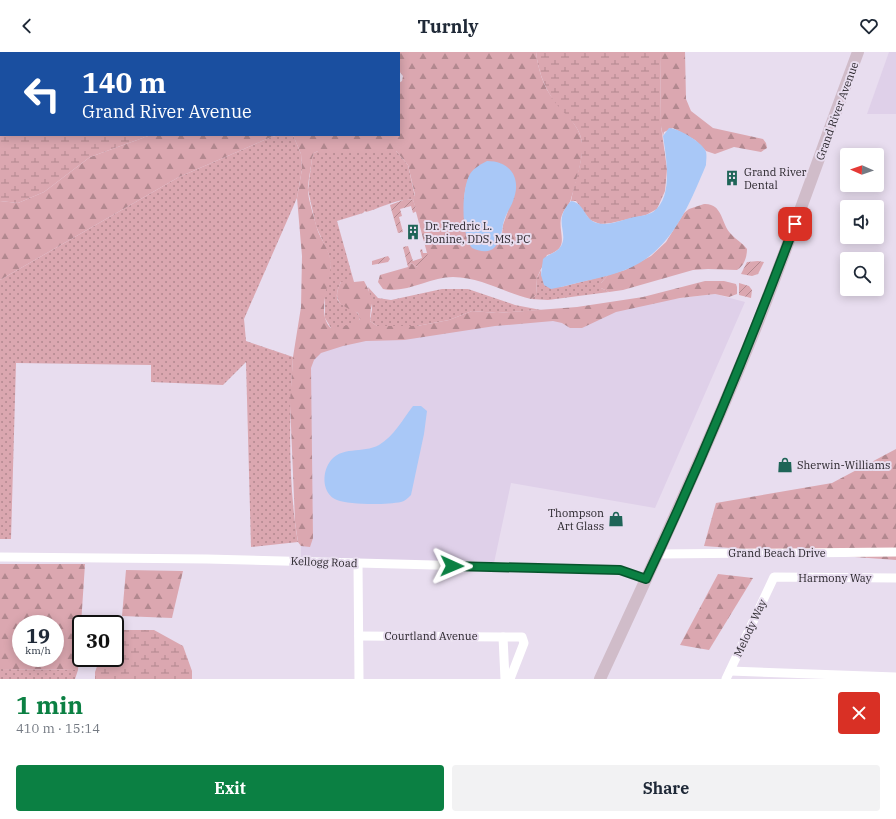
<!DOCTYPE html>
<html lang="en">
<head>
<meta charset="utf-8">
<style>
	body { margin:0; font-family:"IBM Plex Serif",serif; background:#f2f2f3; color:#1f2937; height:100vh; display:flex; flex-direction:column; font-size:15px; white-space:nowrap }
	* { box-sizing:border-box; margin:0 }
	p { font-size:13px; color:#747a83 }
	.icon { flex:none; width:22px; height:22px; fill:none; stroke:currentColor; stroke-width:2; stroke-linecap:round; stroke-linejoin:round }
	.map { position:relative; height:627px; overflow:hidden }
	.drawer { display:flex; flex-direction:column; background:#fff; flex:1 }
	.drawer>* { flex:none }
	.top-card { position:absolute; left:0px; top:0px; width:400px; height:84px; box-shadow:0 2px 10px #0003; background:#1a4fa0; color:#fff; overflow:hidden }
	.needle { width:26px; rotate:272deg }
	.controls { position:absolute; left:840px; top:96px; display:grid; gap:8px }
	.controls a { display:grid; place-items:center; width:44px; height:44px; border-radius:4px; background:#fff; box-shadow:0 2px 10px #0003; font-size:20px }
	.speed { position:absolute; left:12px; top:563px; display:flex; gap:8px; font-size:20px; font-weight:700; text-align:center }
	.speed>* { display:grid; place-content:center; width:52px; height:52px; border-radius:50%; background:#fff; box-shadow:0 2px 10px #0003; line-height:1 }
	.speed small { font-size:10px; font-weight:400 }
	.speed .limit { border:2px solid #111; border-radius:6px; background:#fff; color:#111 }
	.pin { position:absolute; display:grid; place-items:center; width:34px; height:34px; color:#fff; margin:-17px; border-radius:8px; box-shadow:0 2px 6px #0006 }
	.me { position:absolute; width:44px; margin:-22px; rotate:91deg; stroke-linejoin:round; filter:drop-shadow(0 0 3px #0008) }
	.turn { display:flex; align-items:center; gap:14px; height:84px; padding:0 16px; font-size:18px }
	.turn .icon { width:52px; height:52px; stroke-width:2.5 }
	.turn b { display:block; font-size:28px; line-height:34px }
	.round { display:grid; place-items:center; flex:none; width:42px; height:42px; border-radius:4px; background:#f2f2f3 }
	.head { display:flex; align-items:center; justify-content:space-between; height:68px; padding:0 16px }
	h1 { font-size:24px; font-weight:800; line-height:30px; color:#0b8043 }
	.primary-button { display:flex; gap:8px; margin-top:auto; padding:8px 16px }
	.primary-button a { flex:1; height:46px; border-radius:4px; background:#0b8043; color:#fff; font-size:16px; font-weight:800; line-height:46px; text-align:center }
	.primary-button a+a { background:#f2f2f3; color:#1f2937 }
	header { display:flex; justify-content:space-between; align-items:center; height:52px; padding:0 16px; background:#fff; font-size:18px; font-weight:800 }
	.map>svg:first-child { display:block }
	.built { fill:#dfd0e9 }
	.grass { fill:url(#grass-dots) }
	.forest { fill:url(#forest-firs); fill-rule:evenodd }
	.wetland { fill:url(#wetland-marsh) }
	.garden { fill:url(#garden-furrows) }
	.water { fill:#a9c8f7 }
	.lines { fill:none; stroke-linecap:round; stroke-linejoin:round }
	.street { stroke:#fff; stroke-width:9 }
	.secondary { stroke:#d0bcc9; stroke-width:12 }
	.route-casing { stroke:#07532c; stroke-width:10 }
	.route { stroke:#0b8043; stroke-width:7 }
	.labels { text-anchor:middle; stroke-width:4; stroke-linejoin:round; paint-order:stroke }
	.street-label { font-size:11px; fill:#2a262c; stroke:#e8ddef }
	.poi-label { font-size:11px; fill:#2a262c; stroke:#e8ddef; text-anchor:start }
</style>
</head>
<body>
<header><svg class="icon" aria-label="back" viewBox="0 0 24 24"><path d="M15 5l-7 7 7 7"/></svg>Turnly<svg class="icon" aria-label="heart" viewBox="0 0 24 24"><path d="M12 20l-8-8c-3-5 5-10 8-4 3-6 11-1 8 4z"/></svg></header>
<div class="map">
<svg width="896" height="627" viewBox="0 0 896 627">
	<defs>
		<pattern id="grass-dots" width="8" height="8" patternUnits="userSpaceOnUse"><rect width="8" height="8" fill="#dba7b0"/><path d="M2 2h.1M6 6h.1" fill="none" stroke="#b2888f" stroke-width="1.8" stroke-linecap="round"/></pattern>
		<pattern id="forest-firs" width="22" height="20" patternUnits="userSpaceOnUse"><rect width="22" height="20" fill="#dba7b0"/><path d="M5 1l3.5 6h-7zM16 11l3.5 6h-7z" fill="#b2888f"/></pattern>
		<pattern id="wetland-marsh" width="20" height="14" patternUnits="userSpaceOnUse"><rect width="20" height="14" fill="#dba7b0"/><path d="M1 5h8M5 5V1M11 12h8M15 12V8" fill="none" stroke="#b2888f"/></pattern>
		<pattern id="garden-furrows" width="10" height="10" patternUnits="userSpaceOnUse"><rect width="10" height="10" fill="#dba7b0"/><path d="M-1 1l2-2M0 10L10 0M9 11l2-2" fill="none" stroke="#b2888f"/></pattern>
	</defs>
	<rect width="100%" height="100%" fill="#e8ddef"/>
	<g class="built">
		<polygon points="889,0 896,0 896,62 867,62"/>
		<polygon points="715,242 745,250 655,456 511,431 494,511 301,506 299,292"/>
	</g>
	<g class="grass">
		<path d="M279,83h14l8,19 1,15 -5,29 -53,121 2,22 47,16c-4,58 -5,128 5,185l-47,5 -5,-185 -23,23 -72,-3v-17l-135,-2 -5,176h-11v-259l179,-103 90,-39z"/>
		<path d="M349,98l47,1 12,14 7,32 -2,3c-12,-3 -35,9 -47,12l-1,-1 -2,2 -26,8 17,61h-13c-15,30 15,20 19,36 -4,10 -20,10 -29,10l-6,-10v-26l6,-27 -2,-10 -13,-29 -8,-36 4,-32 2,-5 4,-2z"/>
		<polygon points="541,218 541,223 561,235 608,223 601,231 601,236 609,240 548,248 531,247 536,243 537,226"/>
		<polygon points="368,235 378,246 391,248 442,237 468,237 515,253 541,258 497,261 472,259 449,268 417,274 377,274 370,269 372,257"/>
		<polygon points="0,617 78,618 75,627 0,627"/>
	</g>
	<g class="forest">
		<polygon points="0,0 201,0 1,1 1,71"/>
		<path d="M285,0h251c2,16 7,35 18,48 10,13 26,25 28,43 2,13 -7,43 -11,56 -2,7 -8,10 -10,19 -3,16 10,30 -14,37l-10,23 -1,17 -5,4c-26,-6 -51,-22 -78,-22 -23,0 -47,17 -70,12l-5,-7 2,-7 28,-8 3,-4 6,4 10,-14 -11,-41v-3l-3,-9 2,-5 -7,-30 -12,-14h-78l-4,2 -2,5c-1,10 -3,18 -4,28 -1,11 5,27 8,39 3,13 15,26 15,40 -1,16 -15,50 0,63l20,-3 9,-6 -2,-6c-17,-7 -27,-12 -17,-31l7,-2 6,2 10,-1c10,18 7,21 6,40l7,5h40l32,-6 23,-9 25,2 80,-6 66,-10 62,-16h19l12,3 1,3v7l-8,3 -14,-3 -35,4 -64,14 -34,16h-12l-8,-5 -9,-2 -58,5 -91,14 -38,1 -23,5 -22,7 -7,7 -3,8 2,170 -3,9 -9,-1 -3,-4 -3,-20 -5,-120 3,-45 8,-50 1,-51 -5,-58 5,-29 -1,-15 -8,-19h106v-52l3,-2 1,-5 -4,-5v-18zM475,117l33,42 -5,14 -1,9 -38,-3c1,-21 -4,-45 11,-62z"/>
		<polygon points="660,0 685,0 686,47 691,59 713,76 763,87 766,91 767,96 761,100 734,95 715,102 706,99 695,88 673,76 664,80 663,84 661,74"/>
		<polygon points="151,83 279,83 269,86 179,125 0,228 0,149 18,151 44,140 90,105"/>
		<path d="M704,152c19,-1 17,20 27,30 5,6 12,9 16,15 0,8 -3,17 -10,21l-29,-1 -15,1 -70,20 -14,2 -8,-4v-5l7,-8 17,-5 26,-14 15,-14 18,-29 5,-4z"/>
		<polygon points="896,397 896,508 704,494 716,451 832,431"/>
		<path d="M0,512h85l-7,106 -78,-1zM21,572h34v34h-34z"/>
		<polygon points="126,518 183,519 172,566 122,564"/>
		<polygon points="718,522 753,526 709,598 680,593"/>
	</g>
	<g class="wetland">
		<path d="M536,0h124l1,74 6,43 -2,22 -8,18 -11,6 -35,8 -11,1 -10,-4 -14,-19h-5c3,-19 12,-38 11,-57 -1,-20 -21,-31 -30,-46 -9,-14 -14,-29 -16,-46z"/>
		<polygon points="0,71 1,83 151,83 90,105 44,140 18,151 0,149"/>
		<polygon points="122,578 154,578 183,594 192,619 192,627 95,627 95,620 100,606 115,606 115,584"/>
	</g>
	<g class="garden">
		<polygon points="406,147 413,148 417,159 413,161 411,154 400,157 402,164 399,165 403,180 398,181 390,153"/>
		<polygon points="408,194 413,209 422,206 420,198 422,197 423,201 427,201 428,204 425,210 417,215 411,211 408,215 403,195"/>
		<polygon points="388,204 390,207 388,210 372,213 372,209"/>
		<polygon points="758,209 764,210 758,222 752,224 741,222 747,210"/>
		<polygon points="739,231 749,234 752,238 751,246 739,243"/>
	</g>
	<g class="water">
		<path d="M669,76c9,0 35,15 37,24 1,4 0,9 0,13 -17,41 -36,88 -81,105 -20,8 -43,11 -64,17l-10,2 -7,-4 -3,-10 2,-16c5,-5 14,-6 18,-13 8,-14 -9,-25 10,-45 14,2 13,19 26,22 11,3 22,-2 33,-5 8,-2 16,-2 23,-6 21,-14 13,-56 10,-76z"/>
		<path d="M487,109c24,0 35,18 26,40 -2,6 -6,11 -8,17 -4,9 -2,22 -10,29 -6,7 -16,4 -23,1 -11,-13 -11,-59 -2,-74 4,-6 11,-10 17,-13z"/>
		<path d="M413,354h8l6,5 -3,23 -13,61c-3,3 -6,6 -10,7 -14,3 -52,3 -64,-2 -15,-6 -15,-26 -8,-37 11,-18 34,-9 50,-18 15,-9 24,-26 34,-39z"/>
	</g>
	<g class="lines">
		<g class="street">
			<polyline points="658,502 896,500"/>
			<polyline points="0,505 207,507 620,518 646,527"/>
			<polyline points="358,511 359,627"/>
			<polyline points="359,584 503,585 505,627"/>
			<polyline points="503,585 522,585 524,591 510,627"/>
			<polyline points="730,619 896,625"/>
			<polyline points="726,627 774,525 896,526"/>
		</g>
		<path class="secondary" d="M600,627c54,-117 108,-233 156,-352 36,-91 68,-184 102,-275"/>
	</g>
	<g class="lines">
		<defs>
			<path id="route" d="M452,514l168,4 26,9c55,-116 104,-235 149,-355"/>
		</defs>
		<use href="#route" class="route-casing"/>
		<use href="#route" class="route"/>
	</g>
	<defs>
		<symbol id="building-bare" viewBox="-9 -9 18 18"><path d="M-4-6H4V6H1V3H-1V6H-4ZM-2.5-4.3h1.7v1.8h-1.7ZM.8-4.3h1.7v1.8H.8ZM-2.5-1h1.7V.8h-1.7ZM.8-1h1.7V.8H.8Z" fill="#1e6457" stroke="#e8ddef" stroke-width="2.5" paint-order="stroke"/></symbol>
		<symbol id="shop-bare" viewBox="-9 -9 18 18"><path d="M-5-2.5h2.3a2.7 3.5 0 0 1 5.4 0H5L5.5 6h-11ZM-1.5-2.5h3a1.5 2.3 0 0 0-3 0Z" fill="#1e6457" stroke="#e8ddef" stroke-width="2.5" paint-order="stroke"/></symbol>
	</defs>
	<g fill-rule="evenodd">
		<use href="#building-bare" x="721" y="115" width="22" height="22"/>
		<use href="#building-bare" x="402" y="169" width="22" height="22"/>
		<use href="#shop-bare" x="774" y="402" width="22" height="22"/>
		<use href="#shop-bare" x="605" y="456" width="22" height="22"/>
	</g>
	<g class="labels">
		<g class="street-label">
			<text transform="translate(837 59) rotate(-70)" y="4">Grand River Avenue</text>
			<text x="777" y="505">Grand Beach Drive</text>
			<text transform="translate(324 510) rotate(2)" y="4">Kellogg Road</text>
			<text x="835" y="530">Harmony Way</text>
			<text transform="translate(750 576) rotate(-65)" y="4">Melody Way</text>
			<text x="431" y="588">Courtland Avenue</text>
		</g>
		<g class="poi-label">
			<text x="744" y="124">Grand River<tspan x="744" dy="13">Dental</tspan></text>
			<text x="425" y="178">Dr. Fredric L.<tspan x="425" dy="13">Bonine, DDS, MS, PC</tspan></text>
			<text x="797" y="417">Sherwin-Williams</text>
			<text x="604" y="465" text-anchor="end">Thompson<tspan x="604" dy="13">Art Glass</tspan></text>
		</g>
	</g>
</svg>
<div class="controls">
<a><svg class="needle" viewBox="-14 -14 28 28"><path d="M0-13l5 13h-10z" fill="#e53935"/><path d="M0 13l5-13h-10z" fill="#747a83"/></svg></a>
<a><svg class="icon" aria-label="sound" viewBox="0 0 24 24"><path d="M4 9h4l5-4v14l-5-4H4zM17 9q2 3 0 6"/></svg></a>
<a><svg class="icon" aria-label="search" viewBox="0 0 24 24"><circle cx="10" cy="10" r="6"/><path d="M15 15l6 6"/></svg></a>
</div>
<div class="speed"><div>19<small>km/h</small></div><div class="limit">30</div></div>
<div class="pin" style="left:795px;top:172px;background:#d93025"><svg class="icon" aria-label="arrive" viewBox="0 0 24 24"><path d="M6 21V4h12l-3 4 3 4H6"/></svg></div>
<svg class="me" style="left:452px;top:514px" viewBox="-20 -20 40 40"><path d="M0-17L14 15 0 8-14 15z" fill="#0b8043" stroke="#fff" stroke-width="4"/></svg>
<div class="top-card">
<div class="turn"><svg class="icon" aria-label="left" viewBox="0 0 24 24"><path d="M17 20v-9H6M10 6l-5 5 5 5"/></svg><div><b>140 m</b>Grand River Avenue</div></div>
</div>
</div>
<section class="drawer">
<div class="head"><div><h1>1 min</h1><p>410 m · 15:14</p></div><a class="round" style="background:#d93025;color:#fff"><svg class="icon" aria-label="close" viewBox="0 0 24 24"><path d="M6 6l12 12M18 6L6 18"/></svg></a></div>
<div class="primary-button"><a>Exit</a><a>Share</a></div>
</section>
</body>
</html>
